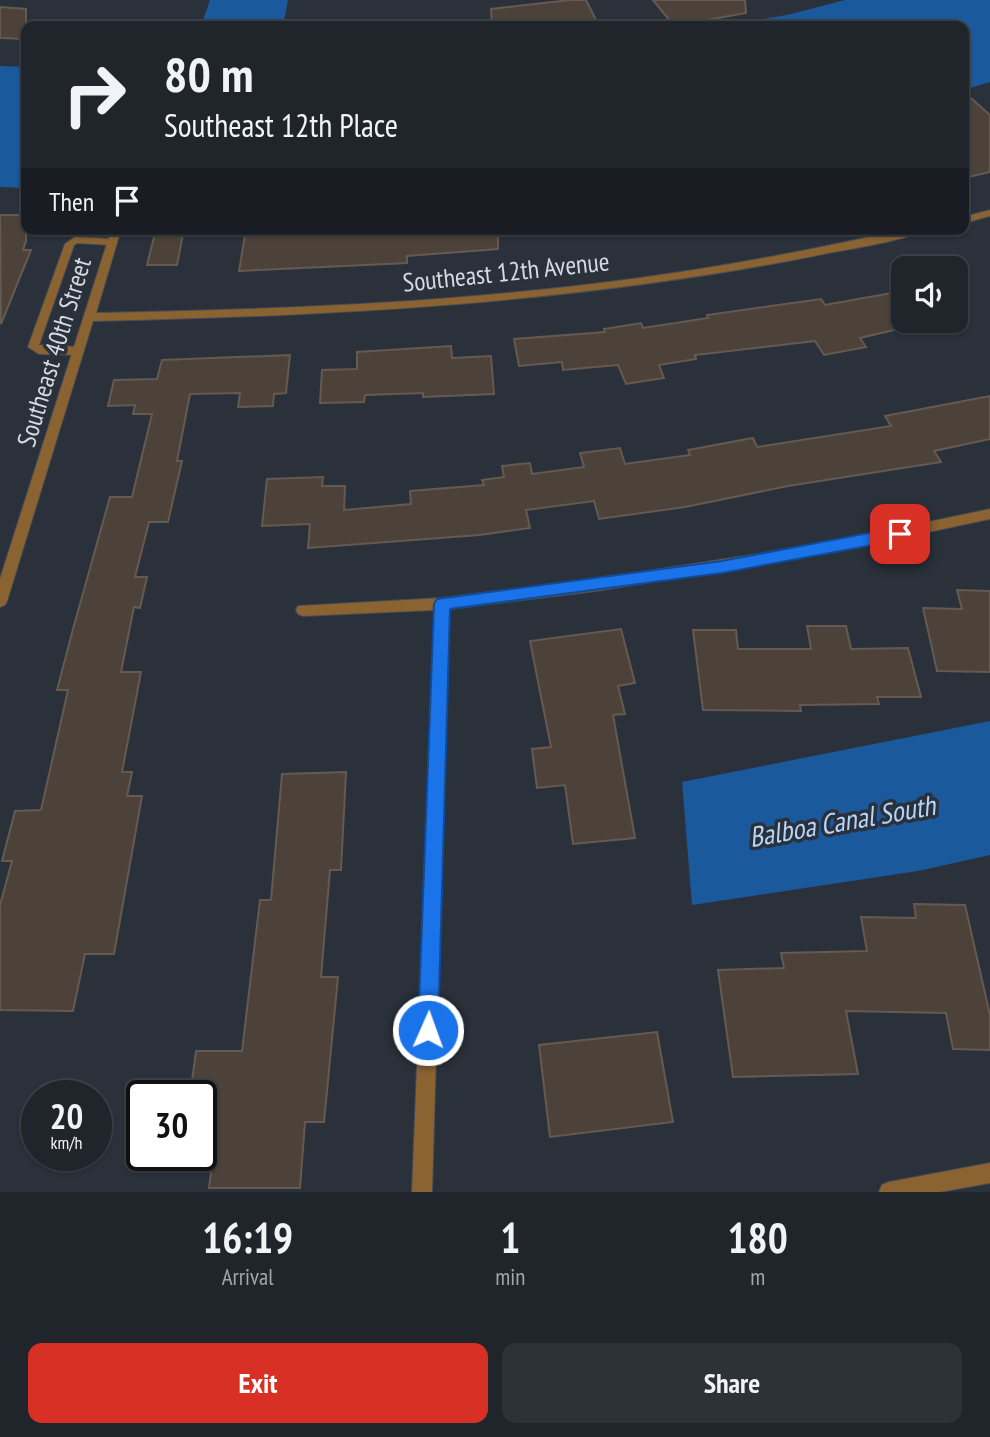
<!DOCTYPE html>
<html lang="en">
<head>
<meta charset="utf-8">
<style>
	body { margin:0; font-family:"PT Sans Narrow",sans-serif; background:#2d3138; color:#f1f3f6; height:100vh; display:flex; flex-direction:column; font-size:26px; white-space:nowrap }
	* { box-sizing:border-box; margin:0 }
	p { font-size:23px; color:#a2a5a9 }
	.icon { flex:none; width:38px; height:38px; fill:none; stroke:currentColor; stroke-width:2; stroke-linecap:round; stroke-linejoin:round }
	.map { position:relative; height:1192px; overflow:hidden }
	.sheet { display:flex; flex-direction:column; background:#20252c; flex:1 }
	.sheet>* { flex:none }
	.guide { position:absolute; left:21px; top:21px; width:948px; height:214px; border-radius:14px; box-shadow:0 2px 5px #0004,0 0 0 2px #3d4248; background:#20252c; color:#f1f3f6; overflow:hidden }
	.fabs { position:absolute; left:891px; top:256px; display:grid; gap:14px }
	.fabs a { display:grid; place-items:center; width:77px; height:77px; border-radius:14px; background:#20252c; box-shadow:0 2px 5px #0004,0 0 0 2px #3d4248; font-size:35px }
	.speed { position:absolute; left:21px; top:1080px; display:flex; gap:14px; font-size:35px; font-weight:700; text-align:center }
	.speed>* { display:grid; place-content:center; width:91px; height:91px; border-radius:50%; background:#20252c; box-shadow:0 2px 5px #0004,0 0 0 2px #3d4248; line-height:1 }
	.speed small { font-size:18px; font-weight:400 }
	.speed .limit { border:4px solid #111; border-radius:10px; background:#fff; color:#111 }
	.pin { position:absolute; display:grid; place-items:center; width:60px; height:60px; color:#fff; margin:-30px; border-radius:14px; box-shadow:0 4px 10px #0006 }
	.me { position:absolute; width:77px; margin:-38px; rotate:2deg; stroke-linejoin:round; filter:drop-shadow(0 0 5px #0008) }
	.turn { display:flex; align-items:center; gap:24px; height:147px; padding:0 28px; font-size:32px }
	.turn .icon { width:91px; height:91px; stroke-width:2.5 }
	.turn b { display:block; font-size:49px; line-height:60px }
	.then { display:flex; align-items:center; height:66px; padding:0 28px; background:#0003; gap:14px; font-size:26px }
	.eta { display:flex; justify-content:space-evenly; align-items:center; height:119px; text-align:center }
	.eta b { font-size:42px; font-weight:600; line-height:49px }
	.cta { display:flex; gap:14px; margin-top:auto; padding:14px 28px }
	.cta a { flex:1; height:80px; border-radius:14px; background:#d93025; color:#fff; font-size:28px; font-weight:600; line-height:80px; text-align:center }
	.cta a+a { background:#2d3138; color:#f1f3f6 }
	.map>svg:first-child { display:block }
	.water { fill:#1a599c }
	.building { fill:#4d4239; stroke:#655a51; stroke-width:2 }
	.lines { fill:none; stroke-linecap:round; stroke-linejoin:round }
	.lane-casing { stroke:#464c56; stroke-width:2 }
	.street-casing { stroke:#464c56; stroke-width:2 }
	.lane { fill:#8a6331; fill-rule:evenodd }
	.street { fill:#8a6331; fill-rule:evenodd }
	.route { fill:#1a73e8; stroke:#114b97; stroke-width:2 }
	.labels { text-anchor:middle; stroke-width:7; stroke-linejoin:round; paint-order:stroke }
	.street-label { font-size:26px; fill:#d6dbe2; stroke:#2a313b }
	.water-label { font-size:28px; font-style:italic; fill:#b6d5fb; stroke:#2a313b }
</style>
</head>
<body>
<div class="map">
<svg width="990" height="1192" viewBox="0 0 990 1192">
	<rect width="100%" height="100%" fill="#2a313b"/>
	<g class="water">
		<polygon points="210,0 288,0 283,26 201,26"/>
		<polygon points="845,0 990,0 990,82 964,90 964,26 724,26 787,15"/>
		<polygon points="0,66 26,67 26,188 0,187"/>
		<polygon points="990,721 990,855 918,871 692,905 682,782"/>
	</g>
	<g class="building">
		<polygon points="570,0 586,0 599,26 492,26 491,9"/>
		<polygon points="653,0 745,0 746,13 674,26"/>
		<polygon points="0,7 26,9 26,39 0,38"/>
		<polygon points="964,92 990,115 990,172 964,178"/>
		<polygon points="0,215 26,215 26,241 23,250 31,250 1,324"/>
		<polygon points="156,229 184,229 177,265 147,265"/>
		<polygon points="246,229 498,229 498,249 407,256 407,263 239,271"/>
		<polygon points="903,291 903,328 860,338 866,347 824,355 815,341 695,355 696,359 659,365 664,378 626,384 618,365 563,370 562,362 519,366 514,339 605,332 604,329 641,323 643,328 708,318 707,315 821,299 825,305"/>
		<polygon points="451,346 452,358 491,356 494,394 423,397 423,393 365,395 364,402 320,403 322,370 357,369 357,352"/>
		<polygon points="290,355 286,393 274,394 273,406 238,407 240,393 190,394 177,461 182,461 168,522 149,522 135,577 147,577 140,608 134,607 121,672 141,672 122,772 132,772 127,796 142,796 114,954 85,954 73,1011 0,1010 0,905 12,861 2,861 15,811 41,810 68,690 57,690 73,629 110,497 132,497 152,414 133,414 135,405 108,406 114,380 157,379 162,360"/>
		<polygon points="990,396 990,439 934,451 941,462 788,486 685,507 599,519 594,501 526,510 530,528 480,535 308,548 310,524 262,526 267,479 323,477 322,486 345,486 344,510 411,504 410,491 484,485 482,480 504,477 502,466 530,463 532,474 584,467 580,453 620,448 625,464 690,455 688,450 753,438 757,447 891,426 885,416"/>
		<polygon points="957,590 990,591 990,672 937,671 923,608 962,609"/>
		<polygon points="807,626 846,626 851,649 908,648 921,697 877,697 879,704 800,705 801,711 703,710 693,630 736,630 738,649 811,649"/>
		<polygon points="621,629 635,683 618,686 625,714 613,715 635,838 573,844 565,785 537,788 532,749 551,747 530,641"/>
		<polygon points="346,772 341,870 330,870 321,977 338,977 324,1122 305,1122 300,1188 209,1188 218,1120 201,1121 201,1096 190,1096 196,1051 242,1051 260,900 271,900 282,774"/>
		<polygon points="914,904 965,905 990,1015 990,1050 953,1049 946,1013 846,1011 858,1074 733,1077 718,970 784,968 781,953 867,951 861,917 916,918"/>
		<polygon points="657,1032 673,1122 550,1137 539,1045"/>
	</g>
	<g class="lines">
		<defs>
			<polygon id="lane" points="75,237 112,239 117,242 112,245 77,243 74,245 39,345 79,347 84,351 79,355 39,354 28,347 65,244"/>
			<g id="street">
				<polygon points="990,210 990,216 964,223 964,217"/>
				<path d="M905,229h21c-14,11 -90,22 -112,27 -238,47 -479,60 -721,65l-86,280 -2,4 -5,2v-28l110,-345h8l1,2 -23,77c141,-3 282,-7 422,-21 130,-12 260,-34 387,-63z"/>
				<polygon points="990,509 990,519 829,553 596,591 449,609 432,1192 412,1192 435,610 303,616 298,614 296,610 298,606 442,598 596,579 829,543"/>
				<polygon points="990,1163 990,1183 940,1192 879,1192 882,1185 889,1182"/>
			</g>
		</defs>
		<use href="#lane" class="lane-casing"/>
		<use href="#street" class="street-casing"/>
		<use href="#lane" class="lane"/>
		<use href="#street" class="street"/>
	</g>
	<polygon class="route" points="900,527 908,534 900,540 722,573 450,609 438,1030 435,1037 428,1040 421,1037 418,1030 434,604 437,599 722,561"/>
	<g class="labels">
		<g class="street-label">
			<text transform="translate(506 272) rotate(-6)" y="9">Southeast 12th Avenue</text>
			<text transform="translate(54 352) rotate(-73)" y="9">Southeast 40th Street</text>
		</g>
		<g class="water-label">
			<text transform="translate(842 821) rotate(-10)" y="10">Balboa Canal South</text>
		</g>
	</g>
</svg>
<div class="fabs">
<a><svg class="icon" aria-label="sound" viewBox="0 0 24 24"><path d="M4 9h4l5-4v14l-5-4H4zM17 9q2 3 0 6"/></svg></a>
</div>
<div class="speed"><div>20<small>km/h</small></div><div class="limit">30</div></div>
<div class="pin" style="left:900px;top:534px;background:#d93025"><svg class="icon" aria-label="arrive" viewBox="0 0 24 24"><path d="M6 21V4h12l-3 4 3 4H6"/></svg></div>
<svg class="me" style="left:428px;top:1030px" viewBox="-20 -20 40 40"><circle r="17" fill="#1a73e8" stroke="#fff" stroke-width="3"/><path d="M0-11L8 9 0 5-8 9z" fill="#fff"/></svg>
<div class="guide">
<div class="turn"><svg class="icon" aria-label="right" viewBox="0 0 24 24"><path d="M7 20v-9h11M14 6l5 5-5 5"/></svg><div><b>80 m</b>Southeast 12th Place</div></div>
<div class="then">Then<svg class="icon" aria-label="arrive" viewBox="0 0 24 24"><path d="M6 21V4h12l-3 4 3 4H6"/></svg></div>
</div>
</div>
<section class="sheet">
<div class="eta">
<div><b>16:19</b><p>Arrival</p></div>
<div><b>1</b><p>min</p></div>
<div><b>180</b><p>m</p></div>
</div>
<div class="cta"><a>Exit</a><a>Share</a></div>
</section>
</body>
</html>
